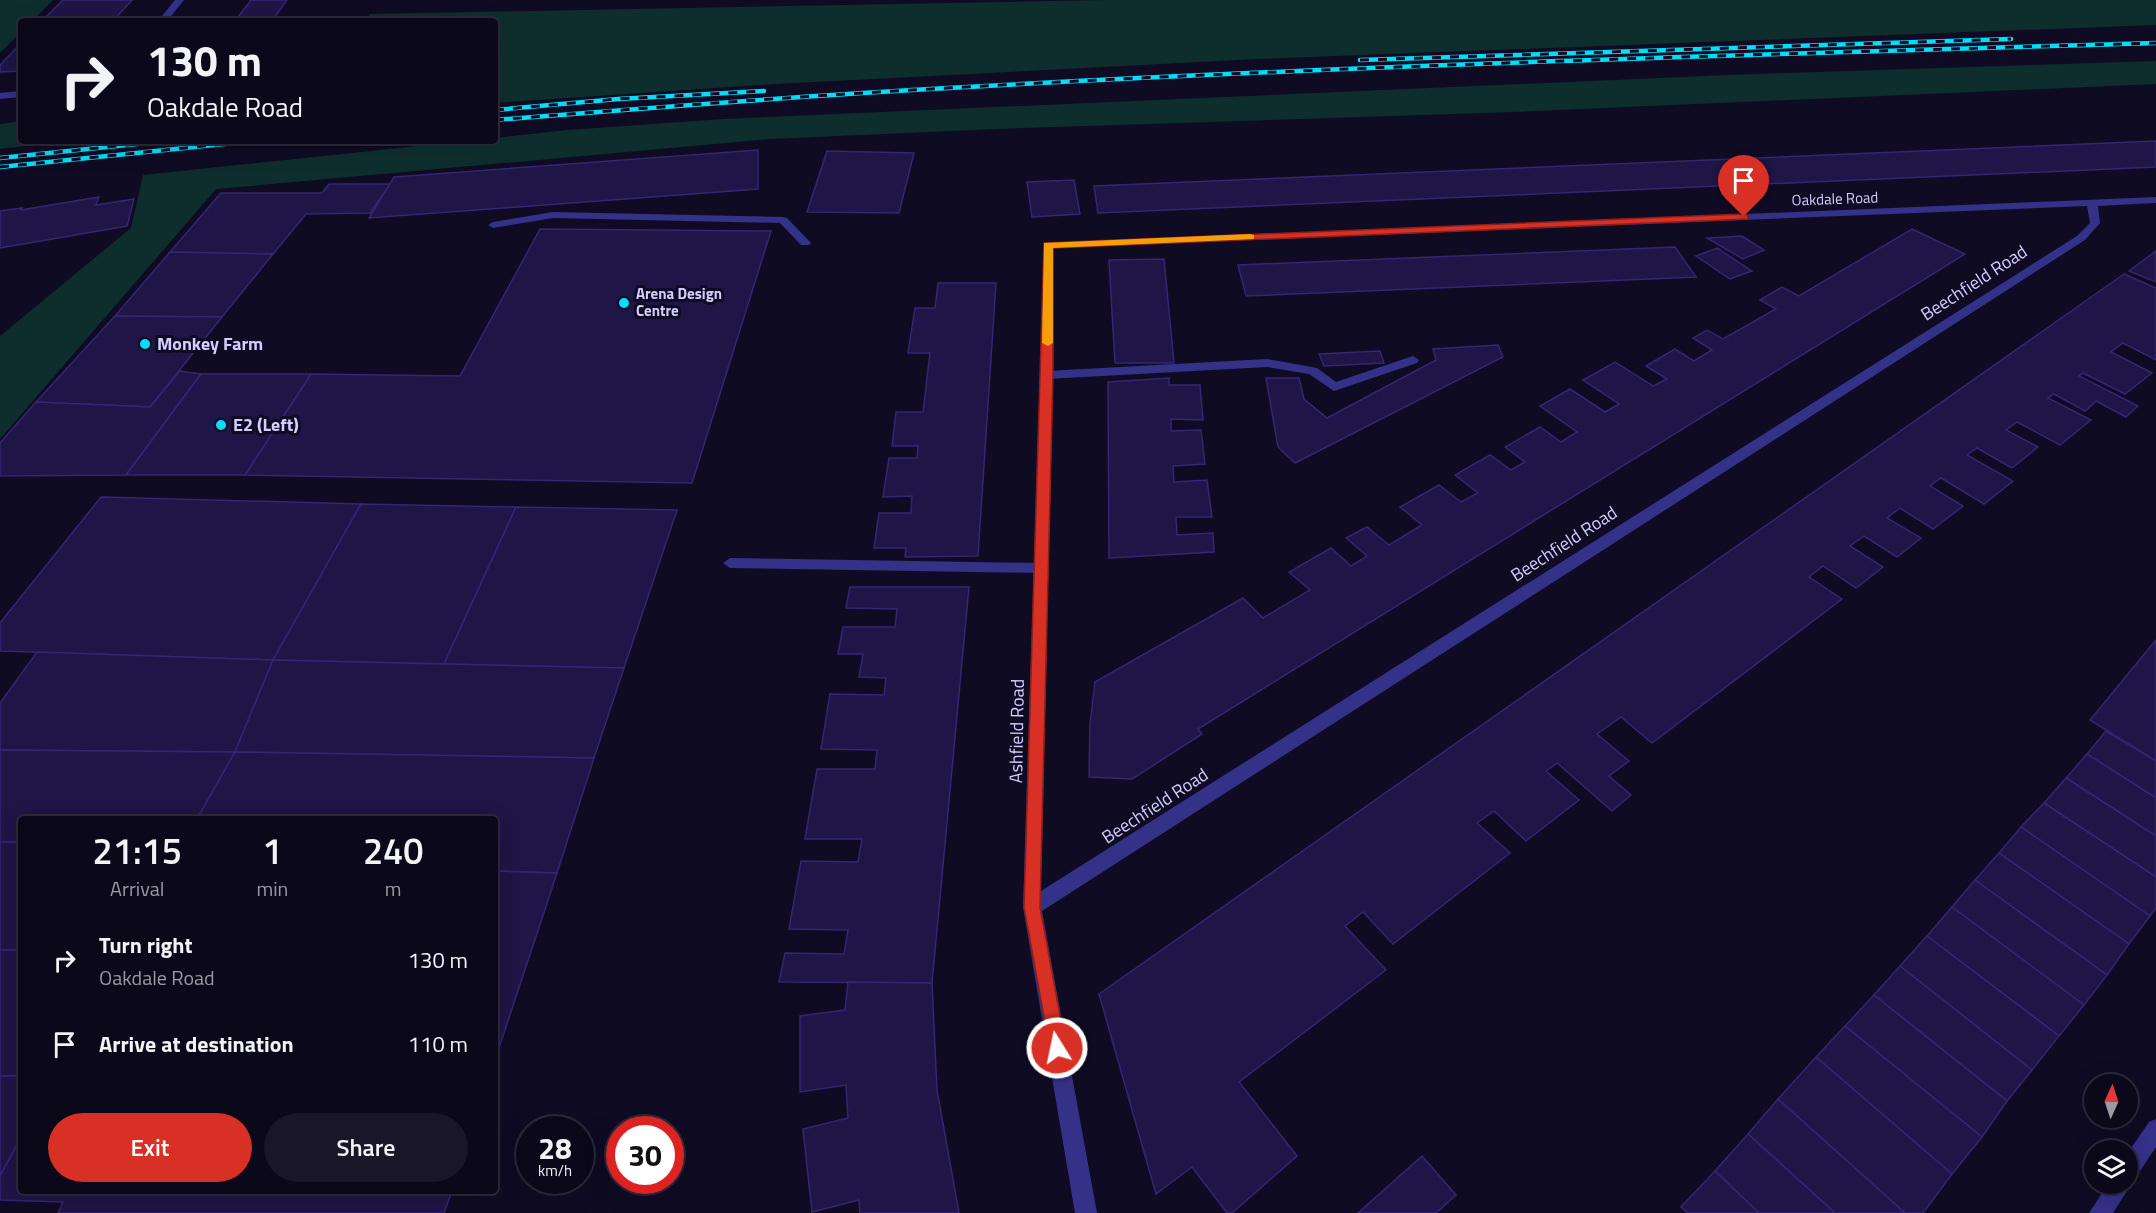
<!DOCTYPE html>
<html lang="en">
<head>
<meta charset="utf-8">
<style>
	body { margin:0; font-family:"Titillium Web",sans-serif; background:#191627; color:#f1f3f6; height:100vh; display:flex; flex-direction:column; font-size:22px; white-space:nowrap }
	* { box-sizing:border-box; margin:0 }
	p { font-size:20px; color:#9a9aa2 }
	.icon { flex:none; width:33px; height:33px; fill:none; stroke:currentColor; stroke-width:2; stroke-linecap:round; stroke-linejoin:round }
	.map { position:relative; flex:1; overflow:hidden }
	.side { position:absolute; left:18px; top:816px; width:480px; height:378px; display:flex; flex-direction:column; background:#0b081a; border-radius:6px; box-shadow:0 6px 24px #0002,0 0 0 2px #2b2939 }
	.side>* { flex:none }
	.hud { position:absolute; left:18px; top:18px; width:480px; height:126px; border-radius:6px; box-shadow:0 6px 24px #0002,0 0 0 2px #2b2939; background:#0b081a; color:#f1f3f6; overflow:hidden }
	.needle { width:39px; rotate:3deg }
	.buttons { position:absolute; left:2084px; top:1074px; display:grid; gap:12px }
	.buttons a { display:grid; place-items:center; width:54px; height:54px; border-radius:50%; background:#0b081a; box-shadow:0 6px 24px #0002,0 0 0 2px #2b2939; font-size:30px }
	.speed { position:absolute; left:516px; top:1116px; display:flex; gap:12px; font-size:30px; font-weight:700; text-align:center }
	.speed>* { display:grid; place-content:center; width:78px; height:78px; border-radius:50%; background:#0b081a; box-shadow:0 6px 24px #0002,0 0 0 2px #2b2939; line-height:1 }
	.speed small { font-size:15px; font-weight:400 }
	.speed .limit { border:9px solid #d22; background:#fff; color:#111 }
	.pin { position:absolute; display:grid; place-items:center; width:51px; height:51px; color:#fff; margin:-62px -26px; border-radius:50% 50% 50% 0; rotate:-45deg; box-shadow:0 0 6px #0007 }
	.pin .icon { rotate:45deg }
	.me { position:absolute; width:66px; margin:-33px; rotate:350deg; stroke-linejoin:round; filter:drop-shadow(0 0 4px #0008) }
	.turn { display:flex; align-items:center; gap:21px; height:126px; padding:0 30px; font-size:27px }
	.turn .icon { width:78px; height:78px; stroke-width:2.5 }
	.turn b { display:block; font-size:42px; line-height:51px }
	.eta { display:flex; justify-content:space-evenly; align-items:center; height:102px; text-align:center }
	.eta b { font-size:36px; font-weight:600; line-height:42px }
	.primary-button { display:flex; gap:12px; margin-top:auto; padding:12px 30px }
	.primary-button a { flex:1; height:69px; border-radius:36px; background:#d93025; color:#fff; font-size:24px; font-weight:600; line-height:69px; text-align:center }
	.primary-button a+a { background:#191627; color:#f1f3f6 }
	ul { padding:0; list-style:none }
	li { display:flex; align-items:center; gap:18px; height:84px; padding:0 30px }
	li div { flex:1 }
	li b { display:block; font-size:22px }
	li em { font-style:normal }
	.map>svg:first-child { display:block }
	.green { fill:#0e2e2d }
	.building { fill:#1f1546; stroke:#352575; stroke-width:1.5 }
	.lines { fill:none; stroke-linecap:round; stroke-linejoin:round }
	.lane { fill:#343188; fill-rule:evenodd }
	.street { fill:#343188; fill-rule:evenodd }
	.rail-casing { stroke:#00dff9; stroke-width:4.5 }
	.rail { stroke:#0f0b23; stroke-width:3; stroke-dasharray:9; stroke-linecap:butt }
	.route { fill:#d93025; stroke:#8d1f18; stroke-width:1.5 }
	.slow { fill:#f59e0b }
	.poi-dot { fill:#00dff9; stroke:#0f0b23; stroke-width:2 }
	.labels { text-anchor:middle; stroke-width:6; stroke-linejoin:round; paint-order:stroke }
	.far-street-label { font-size:15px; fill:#d3ceff; stroke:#0f0b23 }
	.far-poi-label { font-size:15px; font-weight:bold; fill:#d3ceff; stroke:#0f0b23; text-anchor:start }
	.street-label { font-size:18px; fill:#d3ceff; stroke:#0f0b23 }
	.poi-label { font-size:18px; font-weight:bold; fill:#d3ceff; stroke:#0f0b23; text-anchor:start }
</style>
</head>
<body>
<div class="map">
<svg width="2156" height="1213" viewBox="0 0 2156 1213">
	<rect width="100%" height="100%" fill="#0f0b23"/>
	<g class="green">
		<polygon points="0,0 53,0 32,21 21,21 21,32 0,53"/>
		<polygon points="1108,0 2156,0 2156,25 1257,59 759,85 495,103 495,21 364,21 370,14"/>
		<polygon points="2156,61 2156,84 1513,112 996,129 770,139 216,189 0,439 0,336 131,228 143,175 466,141 495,141 495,138 568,130 724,119 1727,75"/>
		<polygon points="21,121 21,141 65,141 0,149 0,124"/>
	</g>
	<g class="building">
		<polygon points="63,0 132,0 113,21 42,21"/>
		<polygon points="251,0 287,0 272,21 235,21"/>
		<polygon points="21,43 21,71 0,72 0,65"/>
		<polygon points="2156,141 2156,167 1098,213 1094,186"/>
		<polygon points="758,150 758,189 369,218 394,177"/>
		<polygon points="827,151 914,153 899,213 807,212"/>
		<polygon points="1074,180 1080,214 1032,217 1027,182"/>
		<polygon points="329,184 390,184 370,213 306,214 273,254 170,252 221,193 322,193"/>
		<polygon points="99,197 96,205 134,199 127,226 0,248 0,211 22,208 21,210"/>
		<polygon points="540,229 771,231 692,483 245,475 311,374 460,376"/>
		<polygon points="1912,229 1965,254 1198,729 1202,734 1132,779 1089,777 1090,724 1095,682 1243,598 1263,618 1310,590 1289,572 1331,548 1351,566 1367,556 1346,538 1367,527 1389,545 1422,525 1400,507 1439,485 1461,502 1478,493 1455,475 1490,455 1511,470 1525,462 1505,447 1540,427 1561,442 1577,432 1540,406 1570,389 1605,412 1619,404 1583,380 1615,362 1653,386 1667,379 1646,366 1675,349 1694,361 1712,350 1693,338 1707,330 1723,339 1776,309 1760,300 1782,287 1799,296"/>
		<polygon points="1742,236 1764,250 1743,259 1707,238"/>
		<polygon points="1675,247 1696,277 1246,296 1238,265"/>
		<polygon points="1717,248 1752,271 1730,279 1696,256"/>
		<polygon points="2156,251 2156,282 2129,271"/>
		<polygon points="170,252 273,254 222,317 115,316"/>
		<polygon points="1164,259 1174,363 1115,363 1109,260"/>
		<polygon points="2124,274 2156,288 2156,360 2123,343 2111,352 2152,373 2125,394 2083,373 2079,376 2138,406 2126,417 2096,401 2085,411 2054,394 2048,398 2091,420 2060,445 2017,422 2006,430 2038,447 2012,468 1977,448 1967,455 2013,481 1984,504 1941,478 1930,486 1963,506 1933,529 1900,508 1887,518 1921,538 1897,557 1864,536 1850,546 1883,567 1856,588 1823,566 1809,577 1842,599 1652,743 1621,717 1597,734 1629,761 1609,776 1631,795 1612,811 1557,763 1546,771 1579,800 1526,841 1494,811 1477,823 1510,853 1393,944 1363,912 1345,926 1386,970 1239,1082 1297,1156 1232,1213 1227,1213 1192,1167 1156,1194 1099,994"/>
		<polygon points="938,283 996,283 978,556 905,557 906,548 874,548 879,513 911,513 912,496 883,497 889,458 917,458 918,446 892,446 896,412 923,412 930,353 908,353 915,308 935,308"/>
		<polygon points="115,316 222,317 150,407 36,402"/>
		<polygon points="1498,345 1503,357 1295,463 1278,447 1266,378 1299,378 1304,399 1327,418 1436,360 1433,349"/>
		<polygon points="1380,351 1384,363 1324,366 1319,354"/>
		<polygon points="180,371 201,374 126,475 0,476 0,443 36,402 150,407"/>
		<polygon points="201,374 311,374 245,475 126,475"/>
		<polygon points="1169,378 1169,385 1200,385 1203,420 1171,419 1171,431 1201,430 1205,464 1173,466 1174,482 1207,480 1212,517 1176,517 1177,535 1213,533 1214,552 1109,558 1108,382"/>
		<polygon points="101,497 361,504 273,660 0,651 0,623"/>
		<polygon points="361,504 516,507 444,664 273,660"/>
		<polygon points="516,507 677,510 624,668 444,664"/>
		<polygon points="850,587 969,587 932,983 779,982 785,953 844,954 848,930 789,929 801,861 858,862 862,839 805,839 817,769 875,769 877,750 821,749 830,694 884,695 886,678 859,677 863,654 838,654 843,627 895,627 897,609 846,608"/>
		<polygon points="2156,640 2156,761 2090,720"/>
		<polygon points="37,652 273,660 235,752 0,750 0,703"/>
		<polygon points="273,660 444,664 624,668 594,758 235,752"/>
		<polygon points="2106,731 2156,761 2156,798 2087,754"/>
		<polygon points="0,750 235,752 197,819 21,819 21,842 0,842"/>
		<polygon points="235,752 594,758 557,873 495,871 495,819 197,819"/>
		<polygon points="2087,754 2156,798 2156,836 2066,778"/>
		<polygon points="2066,778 2156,836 2156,877 2044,803"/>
		<polygon points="2044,803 2156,877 2156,908 2150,916 2021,827"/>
		<polygon points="2021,827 2150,916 2129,944 1999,853"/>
		<rect x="0" y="842" width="21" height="108"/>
		<polygon points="1999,853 2129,944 2107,975 1975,880"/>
		<polygon points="495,871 557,873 497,1054 495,1054"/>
		<polygon points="1975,880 2107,975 2084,1005 1952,907"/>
		<polygon points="1952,907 2084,1005 2059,1036 1927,936"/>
		<polygon points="1927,936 2059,1036 2032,1070 1900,966"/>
		<rect x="0" y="950" width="21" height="126"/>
		<polygon points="1900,966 2032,1070 2007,1101 1874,995"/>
		<polygon points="848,982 932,983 937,1090 959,1213 860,1213 859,1200 812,1212 803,1129 848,1118 846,1085 800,1092 800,1016 845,1010"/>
		<polygon points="1874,995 2007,1101 1982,1137 1845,1026"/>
		<polygon points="1845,1026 1982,1137 1952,1174 1816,1057"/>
		<polygon points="1816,1057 1952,1174 1923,1213 1905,1213 1778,1099"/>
		<polygon points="0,1076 21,1076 21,1137 0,1176"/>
		<polygon points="1778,1099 1905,1213 1835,1213 1748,1134"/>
		<polygon points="1748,1134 1835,1213 1759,1213 1715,1171"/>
		<polygon points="21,1138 21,1191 452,1191 444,1213 58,1213 63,1202 0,1200 0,1176"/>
		<polygon points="1422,1156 1456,1195 1436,1213 1358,1213"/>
		<polygon points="1715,1171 1759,1213 1688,1213 1681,1207"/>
	</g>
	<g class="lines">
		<g class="lane">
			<polygon points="553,212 783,217 787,218 811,243 809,245 801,245 780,223 553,218 493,228 488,225 493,222"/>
			<polygon points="1413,356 1419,360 1417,363 1334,391 1309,374 1267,367 1047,379 1041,375 1047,371 1267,359 1317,368 1336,382"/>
			<polygon points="730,558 1040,563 1045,564 1047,568 1045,572 1040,573 730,568 723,563"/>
		</g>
		<g class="street">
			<polygon points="175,0 184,0 167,21 158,21"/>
			<polygon points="21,91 21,97 0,99 0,93"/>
			<path d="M2156,197v6l-58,3 2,17 -15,17 -1043,671 55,302h-22l-52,-306 21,-664zM2087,206l3,17 -13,13 -1036,655 12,-516 1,-127z"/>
			<polygon points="2156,1119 2156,1147 2134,1180 2130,1182 2127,1191 2113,1213 2089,1213 2108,1184 2127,1184 2127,1154 2149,1122"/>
		</g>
		<defs>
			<g id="rail">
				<polyline points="1360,60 2011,39"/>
				<polyline points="495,110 618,99 764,91"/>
				<path d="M495,120c139,-11 278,-22 417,-30 414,-24 829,-35 1244,-47"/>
				<polyline points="0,158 166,141"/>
				<polyline points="0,167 253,141"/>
			</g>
		</defs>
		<use href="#rail" class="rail-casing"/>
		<use href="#rail" class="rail"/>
	</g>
	<polygon class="route" points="1744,214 1748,215 1748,219 1053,248 1053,375 1040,907 1066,1048 1063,1055 1057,1057 1051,1055 1024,907 1044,243"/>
	<polygon class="slow" points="1250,234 1254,235 1254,239 1053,248 1053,343 1048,346 1042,343 1044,243"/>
	<g class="poi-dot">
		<circle cx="624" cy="303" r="6"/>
		<circle cx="145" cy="344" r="6"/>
		<circle cx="221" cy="425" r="6"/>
	</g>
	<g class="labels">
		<g class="far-street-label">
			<text transform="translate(1835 199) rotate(-2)" y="5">Oakdale Road</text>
		</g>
		<g class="far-poi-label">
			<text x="636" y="299">Arena Design<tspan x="636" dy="17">Centre</tspan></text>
		</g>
		<g class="street-label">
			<text transform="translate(1974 283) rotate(-33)" y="6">Beechfield Road</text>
			<text transform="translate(1564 544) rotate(-33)" y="6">Beechfield Road</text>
			<text transform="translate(1017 731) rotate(-89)" y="6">Ashfield Road</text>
			<text transform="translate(1155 806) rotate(-33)" y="6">Beechfield Road</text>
		</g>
		<g class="poi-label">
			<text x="157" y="350">Monkey Farm</text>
			<text x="233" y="431">E2 (Left)</text>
		</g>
	</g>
</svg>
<div class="buttons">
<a><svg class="needle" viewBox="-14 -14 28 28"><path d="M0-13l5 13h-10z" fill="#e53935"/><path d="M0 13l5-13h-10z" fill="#9a9aa2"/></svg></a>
<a><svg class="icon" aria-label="layers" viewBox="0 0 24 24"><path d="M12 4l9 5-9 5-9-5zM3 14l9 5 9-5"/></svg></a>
</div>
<div class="speed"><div>28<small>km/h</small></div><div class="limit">30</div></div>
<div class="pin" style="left:1744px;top:217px;background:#d93025"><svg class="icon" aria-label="arrive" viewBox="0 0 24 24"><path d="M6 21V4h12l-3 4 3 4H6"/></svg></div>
<svg class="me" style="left:1057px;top:1048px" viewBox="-20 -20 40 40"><circle r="17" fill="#d93025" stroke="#fff" stroke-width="3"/><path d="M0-11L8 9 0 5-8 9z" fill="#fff"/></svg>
<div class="hud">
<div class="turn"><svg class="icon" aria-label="right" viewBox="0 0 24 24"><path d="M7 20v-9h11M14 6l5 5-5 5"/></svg><div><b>130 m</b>Oakdale Road</div></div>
</div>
<section class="side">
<div class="eta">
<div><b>21:15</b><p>Arrival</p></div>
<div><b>1</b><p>min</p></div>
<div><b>240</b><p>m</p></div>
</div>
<ul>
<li><svg class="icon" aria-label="right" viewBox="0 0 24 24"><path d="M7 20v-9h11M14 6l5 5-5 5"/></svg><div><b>Turn right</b><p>Oakdale Road</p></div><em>130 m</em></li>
<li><svg class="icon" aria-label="arrive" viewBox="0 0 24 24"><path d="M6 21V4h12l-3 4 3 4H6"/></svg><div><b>Arrive at destination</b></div><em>110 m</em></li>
</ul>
<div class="primary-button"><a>Exit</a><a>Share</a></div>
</section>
</div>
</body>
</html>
